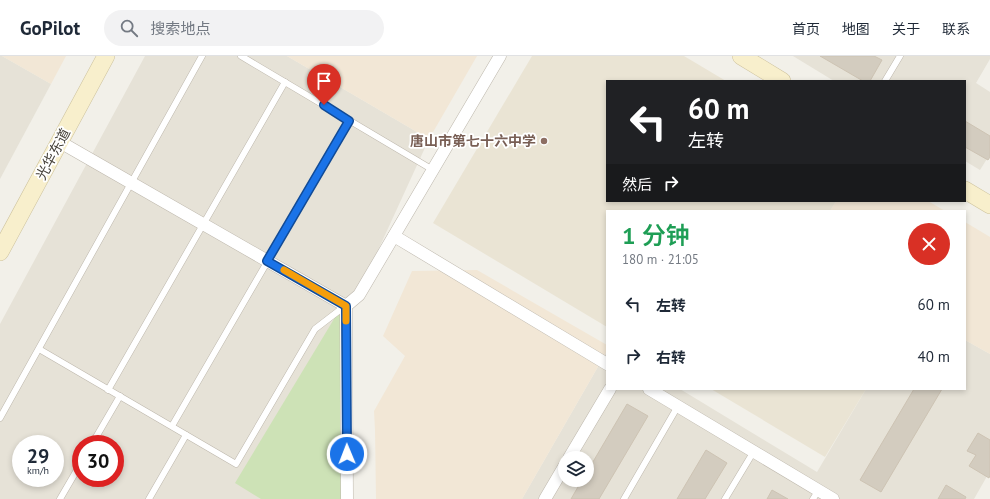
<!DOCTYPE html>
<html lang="zh">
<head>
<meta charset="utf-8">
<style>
	body { margin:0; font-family:"PT Sans","Noto Sans SC",sans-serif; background:#f2f2f3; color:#1f2937; height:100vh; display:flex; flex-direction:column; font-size:15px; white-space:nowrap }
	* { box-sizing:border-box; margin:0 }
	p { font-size:13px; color:#747a83 }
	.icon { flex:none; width:22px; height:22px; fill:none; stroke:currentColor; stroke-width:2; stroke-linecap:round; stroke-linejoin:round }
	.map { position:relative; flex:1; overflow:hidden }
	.sheet { position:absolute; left:606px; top:154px; width:360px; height:180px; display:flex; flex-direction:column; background:#fff; border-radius:0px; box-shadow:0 2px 6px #0003 }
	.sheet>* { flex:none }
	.guide { position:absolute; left:606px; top:24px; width:360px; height:122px; border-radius:0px; box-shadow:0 2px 6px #0003; background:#202124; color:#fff; overflow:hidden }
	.controls { position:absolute; left:558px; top:395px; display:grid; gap:8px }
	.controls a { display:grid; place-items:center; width:36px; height:36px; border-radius:50%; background:#fff; box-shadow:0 2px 6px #0003; font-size:20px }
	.speed { position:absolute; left:12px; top:379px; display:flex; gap:8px; font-size:20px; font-weight:700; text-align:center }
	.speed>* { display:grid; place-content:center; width:52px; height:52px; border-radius:50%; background:#fff; box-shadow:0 2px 6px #0003; line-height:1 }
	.speed small { font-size:10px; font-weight:400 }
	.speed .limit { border:6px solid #d22; background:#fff; color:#111 }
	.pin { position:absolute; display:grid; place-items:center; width:34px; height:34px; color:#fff; margin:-41px -17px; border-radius:50% 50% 50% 0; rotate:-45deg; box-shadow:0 0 4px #0007 }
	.pin .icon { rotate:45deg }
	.me { position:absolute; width:44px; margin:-22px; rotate:359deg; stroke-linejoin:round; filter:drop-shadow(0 0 3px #0008) }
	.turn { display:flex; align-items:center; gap:14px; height:84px; padding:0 16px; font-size:18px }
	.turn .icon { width:52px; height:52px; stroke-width:2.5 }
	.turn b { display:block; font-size:28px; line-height:34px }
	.then { display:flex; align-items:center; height:38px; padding:0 16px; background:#0003; gap:8px; font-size:15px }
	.round { display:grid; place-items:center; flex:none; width:42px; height:42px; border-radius:21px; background:#f2f2f3 }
	.summary { display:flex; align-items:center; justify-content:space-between; height:68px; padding:0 16px }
	h1 { font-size:24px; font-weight:600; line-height:30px; color:#1e9e55 }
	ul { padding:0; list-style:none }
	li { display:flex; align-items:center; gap:12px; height:52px; padding:0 16px }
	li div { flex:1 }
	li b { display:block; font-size:15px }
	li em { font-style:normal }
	header { display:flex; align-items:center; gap:24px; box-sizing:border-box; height:56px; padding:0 20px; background:#fff; border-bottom:1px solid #e0e1e3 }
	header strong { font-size:19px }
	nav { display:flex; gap:22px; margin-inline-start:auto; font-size:14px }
	.search { width:280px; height:36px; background:#f2f2f3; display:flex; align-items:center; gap:10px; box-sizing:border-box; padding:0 14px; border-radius:22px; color:#747a83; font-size:15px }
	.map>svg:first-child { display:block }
	.residential { fill:#e6e2d7; fill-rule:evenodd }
	.commercial { fill:#f2e7d6 }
	.education { fill:#eae4d4 }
	.green { fill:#cde2b6 }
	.building { fill:#d3ccbf; stroke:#cdc3b3 }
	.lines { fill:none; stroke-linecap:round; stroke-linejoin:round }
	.lane-casing { stroke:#bdb7ac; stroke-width:7 }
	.street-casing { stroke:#bdb7ac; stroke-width:13 }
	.secondary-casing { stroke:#cdc29d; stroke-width:18 }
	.lane { stroke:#fff; stroke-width:6 }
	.street { stroke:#fff; stroke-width:12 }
	.secondary { stroke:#f8efcc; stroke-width:17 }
	.route-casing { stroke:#114b97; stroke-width:10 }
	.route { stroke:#1a73e8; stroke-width:7 }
	.slow { stroke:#f59e0b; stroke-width:7 }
	.education-dot { fill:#8d6e63; stroke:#fff; stroke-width:1.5 }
	.labels { text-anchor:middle; stroke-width:3.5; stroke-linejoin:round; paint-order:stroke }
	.education-label { font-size:14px; font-weight:bold; fill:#785e54; stroke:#fff; text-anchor:end }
	.street-label { font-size:14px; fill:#454038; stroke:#fff }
</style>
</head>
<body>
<header>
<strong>GoPilot</strong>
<div class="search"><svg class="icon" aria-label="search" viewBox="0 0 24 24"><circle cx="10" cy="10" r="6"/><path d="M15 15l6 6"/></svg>搜索地点</div>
<nav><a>首页</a><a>地图</a><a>关于</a><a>联系</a></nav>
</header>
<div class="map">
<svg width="990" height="443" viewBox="0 0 990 443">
	<rect width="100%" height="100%" fill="#f2f0e9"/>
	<g class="residential">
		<polygon points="0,0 2,0 51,28 0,123"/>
		<path d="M145,0h142l142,83 -82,179 3,181h-350v-175zM21,388h34v34h-34zM81,388h34v34h-34z"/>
		<polygon points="793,0 990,0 990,3 976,27 990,36 990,98 980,114 965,105 965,25 834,25"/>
		<path d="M965,284l25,14v117l-16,28h-452l85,-148v38h73l137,83 49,-83h99zM565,402h22v22h-22z"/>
	</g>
	<g class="commercial">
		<polygon points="2,0 66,0 51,28"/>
		<polygon points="287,0 477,0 429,83"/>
		<polygon points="836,145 928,145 945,155 830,155"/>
		<polygon points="965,166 990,181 990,298 965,284"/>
		<polygon points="477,214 607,289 607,295 522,443 376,443 375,374 374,355 405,300 383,280 412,215"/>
	</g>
	<g class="education">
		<polygon points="532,0 684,0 726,25 607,25 607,145 836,145 830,155 607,155 607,271 433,167"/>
		<polygon points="711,333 866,333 825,401"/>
	</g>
	<polygon class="green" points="337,258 347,262 350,443 261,443 235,427"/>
	<g class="building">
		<polygon points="820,0 874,0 882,4 870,25 863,25"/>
		<polygon points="965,65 990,80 990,101 988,104 965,91"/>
		<polygon points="914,333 942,333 881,436 860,424"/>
		<polygon points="627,348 648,360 599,443 571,443 582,424 587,424 587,416"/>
		<polygon points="978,377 990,384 990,419 989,422 969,410 976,399 967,395"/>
		<polygon points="706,394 727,407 705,443 677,443"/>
		<polygon points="946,429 966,441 965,443 938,443"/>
		<polygon points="772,434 788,443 767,443"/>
	</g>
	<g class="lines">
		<defs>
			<g id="lane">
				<polyline points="241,0 433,114"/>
				<polyline points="885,25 900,0"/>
				<polyline points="39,293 236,408 315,273 345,250"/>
				<polyline points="108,334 285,26"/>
				<polyline points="0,362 202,0"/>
				<polyline points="172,370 349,65"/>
				<polyline points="92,388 120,340"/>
				<polyline points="60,443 81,407"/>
				<polyline points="149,443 186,379"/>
				<polyline points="624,443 678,350"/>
				<polyline points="725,443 754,395"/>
				<polyline points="813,443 818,435"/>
			</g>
			<g id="street">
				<polyline points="60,86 346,250 347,443"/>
				<polyline points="394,180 607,308"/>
				<polyline points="346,250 359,239 500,0"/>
				<polyline points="649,333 833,443"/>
				<polyline points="569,402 610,333"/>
				<polyline points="545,443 565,409"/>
			</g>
			<g id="secondary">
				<polyline points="741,0 782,25"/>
				<polyline points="965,134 990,149"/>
				<polyline points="0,196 106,0"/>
			</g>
		</defs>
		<use href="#lane" class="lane-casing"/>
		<use href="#street" class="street-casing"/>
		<use href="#secondary" class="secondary-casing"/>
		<use href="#lane" class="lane"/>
		<use href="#street" class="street"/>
		<use href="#secondary" class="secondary"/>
	</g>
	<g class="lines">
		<defs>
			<polyline id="route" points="324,49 349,65 267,205 346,250 347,398"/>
		</defs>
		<use href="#route" class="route-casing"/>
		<use href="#route" class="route"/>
		<polyline class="slow" points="284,214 346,250 346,265"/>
	</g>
	<circle class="education-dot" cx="544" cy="85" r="4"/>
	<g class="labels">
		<g class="education-label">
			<text x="536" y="90">唐山市第七十六中学</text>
		</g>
		<g class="street-label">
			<text transform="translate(53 98) rotate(-62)" y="5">光华东道</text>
		</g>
	</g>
</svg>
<div class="controls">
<a><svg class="icon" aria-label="layers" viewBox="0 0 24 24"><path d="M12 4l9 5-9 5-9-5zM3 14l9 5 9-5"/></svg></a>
</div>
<div class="speed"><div>29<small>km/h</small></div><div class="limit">30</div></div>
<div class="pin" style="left:324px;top:49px;background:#d93025"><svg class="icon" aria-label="arrive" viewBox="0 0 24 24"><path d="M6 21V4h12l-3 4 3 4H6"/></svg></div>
<svg class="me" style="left:347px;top:398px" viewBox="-20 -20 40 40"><circle r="17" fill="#1a73e8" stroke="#fff" stroke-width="3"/><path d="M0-11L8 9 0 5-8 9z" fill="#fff"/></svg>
<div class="guide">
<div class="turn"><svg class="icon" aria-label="left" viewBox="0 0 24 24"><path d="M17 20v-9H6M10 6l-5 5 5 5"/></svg><div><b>60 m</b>左转</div></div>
<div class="then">然后<svg class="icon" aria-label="right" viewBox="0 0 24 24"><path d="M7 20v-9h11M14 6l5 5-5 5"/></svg></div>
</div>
<section class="sheet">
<div class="summary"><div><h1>1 分钟</h1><p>180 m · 21:05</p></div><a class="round" style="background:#d93025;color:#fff"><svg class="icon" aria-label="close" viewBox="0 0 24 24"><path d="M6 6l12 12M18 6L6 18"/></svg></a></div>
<ul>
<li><svg class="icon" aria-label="left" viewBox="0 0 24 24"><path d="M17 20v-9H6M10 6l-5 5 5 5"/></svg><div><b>左转</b></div><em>60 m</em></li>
<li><svg class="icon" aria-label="right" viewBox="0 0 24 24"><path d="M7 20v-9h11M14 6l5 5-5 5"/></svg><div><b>右转</b></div><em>40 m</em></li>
</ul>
</section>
</div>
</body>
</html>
